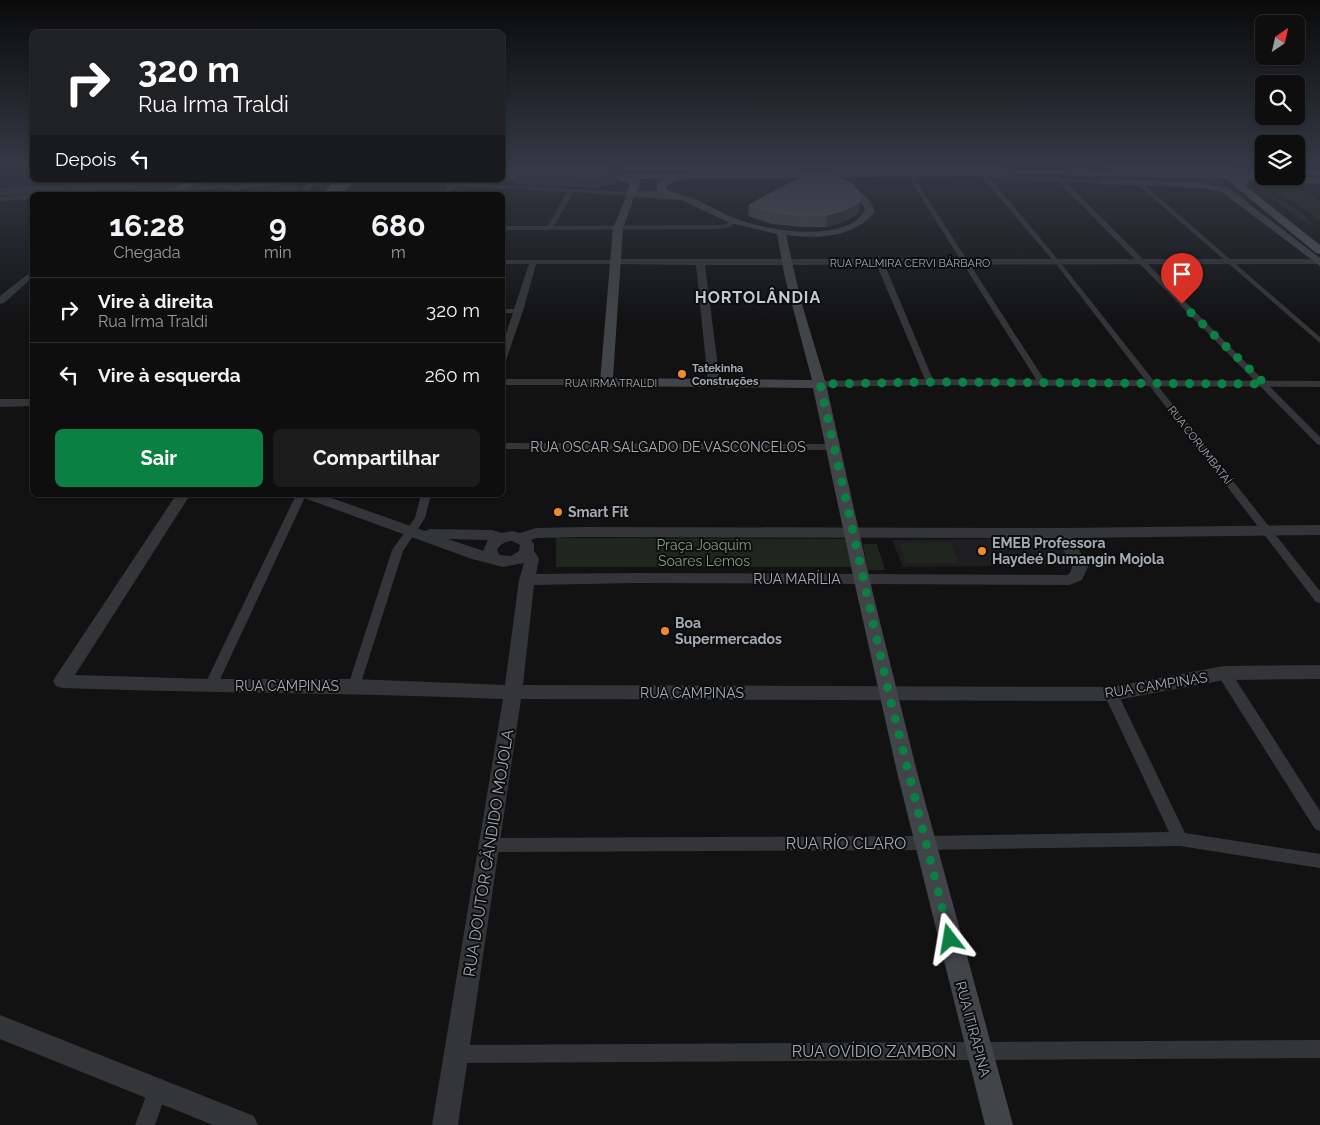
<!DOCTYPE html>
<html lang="pt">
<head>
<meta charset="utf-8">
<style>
	body { margin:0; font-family:Raleway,sans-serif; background:#1c1c1c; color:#f1f3f6; height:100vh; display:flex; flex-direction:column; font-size:19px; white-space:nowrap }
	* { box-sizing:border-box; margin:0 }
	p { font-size:16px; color:#9b9c9e }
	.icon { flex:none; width:28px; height:28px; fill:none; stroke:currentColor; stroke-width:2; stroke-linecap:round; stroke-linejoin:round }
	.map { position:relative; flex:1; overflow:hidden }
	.drawer { position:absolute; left:30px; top:192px; width:475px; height:305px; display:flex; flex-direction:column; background:#0e0e0e; border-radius:8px; box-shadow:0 1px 4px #0004,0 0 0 1px #2e2e2e }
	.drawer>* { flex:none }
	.banner { position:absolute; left:30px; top:30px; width:475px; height:152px; border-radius:8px; box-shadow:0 1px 4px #0004,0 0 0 1px #2e2e2e; background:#202124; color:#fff; overflow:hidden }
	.needle { width:32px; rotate:34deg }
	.buttons { position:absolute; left:1255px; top:15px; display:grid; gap:10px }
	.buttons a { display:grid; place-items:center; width:50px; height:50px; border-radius:8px; background:#0e0e0e; box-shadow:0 1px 4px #0004,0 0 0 1px #2e2e2e; font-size:25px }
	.pin { position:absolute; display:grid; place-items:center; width:42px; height:42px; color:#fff; margin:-51px -21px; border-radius:50% 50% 50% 0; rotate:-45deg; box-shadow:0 0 5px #0007 }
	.pin .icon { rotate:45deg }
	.me { position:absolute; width:55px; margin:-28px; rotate:346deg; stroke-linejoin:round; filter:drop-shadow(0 0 4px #0008) }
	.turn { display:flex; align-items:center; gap:18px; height:105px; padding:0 25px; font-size:22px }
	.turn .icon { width:65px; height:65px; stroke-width:2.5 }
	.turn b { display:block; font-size:35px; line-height:42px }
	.then { display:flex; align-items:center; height:48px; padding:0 25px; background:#0003; gap:10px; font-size:19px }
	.eta { display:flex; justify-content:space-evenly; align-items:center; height:85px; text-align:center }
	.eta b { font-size:30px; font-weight:700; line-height:35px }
	.primary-button { display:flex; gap:10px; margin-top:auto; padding:10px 25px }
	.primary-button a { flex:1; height:58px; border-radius:8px; background:#0b8043; color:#fff; font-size:20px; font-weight:700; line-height:58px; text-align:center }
	.primary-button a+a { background:#1c1c1c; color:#f1f3f6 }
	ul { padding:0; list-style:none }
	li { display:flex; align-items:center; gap:15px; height:65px; padding:0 25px; border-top:1px solid #2e2e2e }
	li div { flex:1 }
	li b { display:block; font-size:19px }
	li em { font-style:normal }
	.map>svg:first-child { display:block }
	.built { fill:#1e1e20 }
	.green { fill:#1e261e }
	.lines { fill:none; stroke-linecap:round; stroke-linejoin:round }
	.river { fill:#2a3539; fill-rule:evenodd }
	.minor { fill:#333538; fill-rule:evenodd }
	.tertiary { fill:#333538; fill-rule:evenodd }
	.secondary { fill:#414448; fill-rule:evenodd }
	.primary { fill:#4f5257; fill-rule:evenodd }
	.motorway { fill:#5f6469; fill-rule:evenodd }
	.tertiary-bridge { stroke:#333538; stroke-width:9 }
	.primary-bridge { stroke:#4f5257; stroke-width:11 }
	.wall { fill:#48494e }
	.shaded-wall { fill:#2e2f32 }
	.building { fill:#525459; stroke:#5e6267 }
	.route { stroke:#0b8043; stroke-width:9; stroke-dasharray:0 16.2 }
	.poi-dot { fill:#f08a2d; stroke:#0d0d0e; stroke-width:2 }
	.labels { text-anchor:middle; stroke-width:4; stroke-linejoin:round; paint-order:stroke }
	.far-street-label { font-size:11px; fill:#a3abb4; stroke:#0d0d0e }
	.far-poi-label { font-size:11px; font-weight:bold; fill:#a3abb4; stroke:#0d0d0e; text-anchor:start }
	.street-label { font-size:14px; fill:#a3abb4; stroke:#0d0d0e }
	.poi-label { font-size:14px; font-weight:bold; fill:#a3abb4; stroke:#0d0d0e; text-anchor:start }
	.park-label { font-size:14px; fill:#7f9f7a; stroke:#0d0d0e }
	.far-district-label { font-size:16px; font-weight:bold; letter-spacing:1px; fill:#c4c9d0; stroke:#0d0d0e }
	.near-street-label { font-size:16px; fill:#a3abb4; stroke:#0d0d0e }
</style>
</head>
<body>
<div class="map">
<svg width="1320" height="1125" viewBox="0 0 1320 1125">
	<rect width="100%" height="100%" fill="#121213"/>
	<g class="built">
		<polygon points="293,186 299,188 289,195 244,195 253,188"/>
		<polygon points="1050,538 1060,542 1066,548 1068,555 1066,565 903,567 892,540"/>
	</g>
	<g class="green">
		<polygon points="1057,173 1214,176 1243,196 1251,207 1233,192 1219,185 1201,182 1099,179"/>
		<path d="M1246,176c32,5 47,6 74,25v22c-19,-23 -51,-29 -74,-47z"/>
		<polygon points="1263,191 1301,211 1317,229 1294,215"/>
		<polygon points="556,538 846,539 857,567 556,567"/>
		<polygon points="900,543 951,543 959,563 906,563"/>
		<polygon points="863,544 877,544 885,570 868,570"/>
	</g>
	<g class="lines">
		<polygon class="river" points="148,180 214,181 207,185 0,196 0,188"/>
		<g class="minor">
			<polygon points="929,173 931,176 915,179 1047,384 1046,386 1040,386 1039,384 909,178 918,174"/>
			<polygon points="985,174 1107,181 1107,183 1105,184 1066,182 1320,437 1320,445 1317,444 1059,182 990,178 1060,262 1320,591 1320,603 1316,602 1056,264 983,178 979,176"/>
			<polygon points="322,180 332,180 312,186 303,195 297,195 308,184"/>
			<polygon points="438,180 448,180 453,183 462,180 464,183 631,192 634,194 631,196 573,192 554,226 718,225 726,224 735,219 738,221 730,227 718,229 502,230 502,226 548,226 567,192 458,186 447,195 441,195 449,186"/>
			<polygon points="1137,182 1141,182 1320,337 1320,343 1137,184"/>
			<polygon points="139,190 139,192 137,193 63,195 66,193"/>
			<polygon points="32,195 32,199 0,201 0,197"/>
			<polygon points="502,260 616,260 620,262 616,264 536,264 523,311 506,360 502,362 502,345 513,313 502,313 502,309 514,309 529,264 502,264"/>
			<polygon points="880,261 884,263 934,382 933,384 927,384 926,382 876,263"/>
			<polygon points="502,379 606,379 610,382 606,385 502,385"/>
			<polygon points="502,443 833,444 838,447 833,450 502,449"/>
			<polygon points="296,495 306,495 215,690 210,691 205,690 204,686"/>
			<polygon points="421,495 431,495 425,518 403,551 360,686 359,690 354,691 349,690 348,686 392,550 415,518"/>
			<polygon points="1224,668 1229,669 1320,811 1320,831 1315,829 1219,677 1218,673 1219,669"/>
			<polygon points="1111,689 1116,690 1118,694 1185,833 1320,854 1320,868 1180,846 925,850 490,852 485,850 482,845 485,840 490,838 925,836 1169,832 1104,694 1106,690"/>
			<polygon points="1320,1040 1320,1058 457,1063 451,1060 448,1054 451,1048 457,1045"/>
			<polygon points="158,1081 165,1083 167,1090 155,1125 135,1125 151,1083"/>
		</g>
		<g class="tertiary">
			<polygon points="502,177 521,178 525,180 521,182 499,181 502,180"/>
			<polygon points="282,180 311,180 307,182 239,189 237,195 229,195 232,190 223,188 127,195 137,189 233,185"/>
			<polygon points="616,259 1318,259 1320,260 1320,264 705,265 720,383 714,386 708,383 696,265 613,264 611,262"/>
			<polygon points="32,271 32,278 4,303 0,304 0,296"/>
			<polygon points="930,379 1320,381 1320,387 930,385 820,387 814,384 820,381"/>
			<polygon points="0,399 32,399 32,406 0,407"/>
			<path d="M176,495h14l-115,180 135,4h144l151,6 14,-105 5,-17 -21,4 -31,-8 -168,-61 -2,-3h21l102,36 5,-2 62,1 10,3 10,-2 8,2 16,-5 46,-1 481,1 257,-3v10l-247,3 15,29 -6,13 -13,5 -433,-2 -102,2 -11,100 588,2 113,-21 96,-1v14l-96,1 -113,21 -590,-2 -63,426h-26l71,-426c-147,-6 -294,-6 -441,-11l-6,-2 -3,-5 3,-5zM582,537l476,1 14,29 -2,6 -3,2 -431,-2 -100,1 3,-15 -5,-8v-7l-3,-4 6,-2zM448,539l40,1 -5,11zM512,541l8,4 -1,6 -8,5 -11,-1 -3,-4c2,-7 8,-9 15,-10z"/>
			<polygon points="0,1015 254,1116 258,1125 213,1125 0,1039"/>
		</g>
		<g class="secondary">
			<polygon points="1105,179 1201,182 1228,188 1320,258 1320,266 1222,192 1201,188 1102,184 1102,180"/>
			<path d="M843,185c15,4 27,11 32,27 -22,26 -57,27 -89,23l15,66 25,83 47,210 44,178 96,353h-28l-88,-353 -40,-178 -44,-206 -207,-2 -6,-4 13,-154 15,-36c19,-4 46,-1 64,6 15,6 27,14 42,20 31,12 90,22 120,4 4,-3 8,-7 11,-11 -3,-12 -14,-17 -25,-21v-4zM634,197l47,3 49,23 47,11 8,44 27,102 -199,-2 10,-150z"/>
		</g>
		<g class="primary">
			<polygon points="1049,169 1185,171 1320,178 1320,184 1237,179 1320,245 1320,254 1316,253 1226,179 1049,175 682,179 667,185 666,189 682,196 677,199 657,192 657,184 662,179 636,179 641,182 636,194 631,197 626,194 630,184 616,179 502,178 502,172 631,173"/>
			<polygon points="191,180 205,180 181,190 176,187"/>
		</g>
		<g class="motorway">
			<polygon points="502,166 1001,166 996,169 502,172"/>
			<polygon points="1097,166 1219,166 1264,170 1264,176 1195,171 1102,169"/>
			<polygon points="1296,168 1320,170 1320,176 1296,174"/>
		</g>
		<polyline class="tertiary-bridge" points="521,180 595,183 611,180 616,166"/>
		<polyline class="primary-bridge" points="1226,166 1243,180"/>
	</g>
	<polygon class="wall" points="749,205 860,206 858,214 843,222 825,227 801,227 772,224 748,216"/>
	<g class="shaded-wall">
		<polygon points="352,182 353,184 343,195 340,195"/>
		<polygon points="862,195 858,214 843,222 825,227 827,215"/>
	</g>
	<g class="building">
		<polygon points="811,172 842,179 852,184 862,195 859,202 845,210 827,215 802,216 773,212 749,205"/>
		<polygon points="335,181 352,182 340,195 322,195"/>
	</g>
	<linearGradient id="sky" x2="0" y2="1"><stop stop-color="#0a0a0a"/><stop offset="0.51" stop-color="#333944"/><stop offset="1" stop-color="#333944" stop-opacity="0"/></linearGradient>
	<rect width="1320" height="324" fill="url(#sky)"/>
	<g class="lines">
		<polyline class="route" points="950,939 889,694 820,384 930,382 1265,384 1182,304"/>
	</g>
	<g class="poi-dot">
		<circle cx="682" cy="374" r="5"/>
		<circle cx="558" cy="512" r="5"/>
		<circle cx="982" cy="551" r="5"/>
		<circle cx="665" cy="631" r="5"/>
	</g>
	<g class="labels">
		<g class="far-street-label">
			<text x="910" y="267">RUA PALMIRA CERVI BÁRBARO</text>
			<text x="611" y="387">RUA IRMA TRALDI</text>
			<text transform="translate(1200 445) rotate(52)" y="4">RUA CORUMBATAÍ</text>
		</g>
		<g class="far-poi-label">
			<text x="692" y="372">Tatekinha<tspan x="692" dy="13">Construções</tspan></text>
		</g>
		<g class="street-label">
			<text x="668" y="452">RUA OSCAR SALGADO DE VASCONCELOS</text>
			<text x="797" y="584">RUA MARÍLIA</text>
			<text transform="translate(1156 685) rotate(-9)" y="5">RUA CAMPINAS</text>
			<text x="287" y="691">RUA CAMPINAS</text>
			<text x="692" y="698">RUA CAMPINAS</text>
			<text transform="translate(973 1029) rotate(75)" y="5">RUA ITIRAPINA</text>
		</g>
		<g class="poi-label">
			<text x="568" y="517">Smart Fit</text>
			<text x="992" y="548">EMEB Professora<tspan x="992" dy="16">Haydeé Dumangin Mojola</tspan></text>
			<text x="675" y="628">Boa<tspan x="675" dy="16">Supermercados</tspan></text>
		</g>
		<g class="park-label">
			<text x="704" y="550">Praça Joaquim<tspan x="704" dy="16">Soares Lemos</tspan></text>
		</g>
		<g class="far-district-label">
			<text x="758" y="303">HORTOLÂNDIA</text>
		</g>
		<g class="near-street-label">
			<text x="846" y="849">RUA RÍO CLARO</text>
			<text transform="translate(488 853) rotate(-81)" y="6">RUA DOUTOR CÂNDIDO MOJOLA</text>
			<text x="874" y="1057">RUA OVÍDIO ZAMBON</text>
		</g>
	</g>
</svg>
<div class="buttons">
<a><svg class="needle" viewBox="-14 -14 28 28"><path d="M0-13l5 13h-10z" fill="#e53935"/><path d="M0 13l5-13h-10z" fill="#9b9c9e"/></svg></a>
<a><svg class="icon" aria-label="search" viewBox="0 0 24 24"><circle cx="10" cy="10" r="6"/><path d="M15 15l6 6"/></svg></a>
<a><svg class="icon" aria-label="layers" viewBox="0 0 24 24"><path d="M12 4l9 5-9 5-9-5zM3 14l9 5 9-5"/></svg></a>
</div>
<div class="pin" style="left:1182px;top:304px;background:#d93025"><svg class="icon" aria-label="arrive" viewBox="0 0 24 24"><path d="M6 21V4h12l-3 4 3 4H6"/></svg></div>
<svg class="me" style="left:950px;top:939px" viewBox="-20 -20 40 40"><path d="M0-17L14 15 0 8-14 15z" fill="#0b8043" stroke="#fff" stroke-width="4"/></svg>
<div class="banner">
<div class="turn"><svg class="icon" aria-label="right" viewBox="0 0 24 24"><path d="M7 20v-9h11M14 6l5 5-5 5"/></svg><div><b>320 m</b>Rua Irma Traldi</div></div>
<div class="then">Depois<svg class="icon" aria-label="left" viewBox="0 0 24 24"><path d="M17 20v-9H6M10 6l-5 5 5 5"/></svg></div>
</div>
<section class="drawer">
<div class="eta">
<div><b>16:28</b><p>Chegada</p></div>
<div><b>9</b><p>min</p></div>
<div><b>680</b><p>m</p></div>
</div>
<ul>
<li><svg class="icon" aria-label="right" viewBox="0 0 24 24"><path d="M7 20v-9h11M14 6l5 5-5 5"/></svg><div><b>Vire à direita</b><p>Rua Irma Traldi</p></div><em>320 m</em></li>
<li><svg class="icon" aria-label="left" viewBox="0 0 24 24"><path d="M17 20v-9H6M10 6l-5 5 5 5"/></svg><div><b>Vire à esquerda</b></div><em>260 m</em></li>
</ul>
<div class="primary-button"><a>Sair</a><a>Compartilhar</a></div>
</section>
</div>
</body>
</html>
